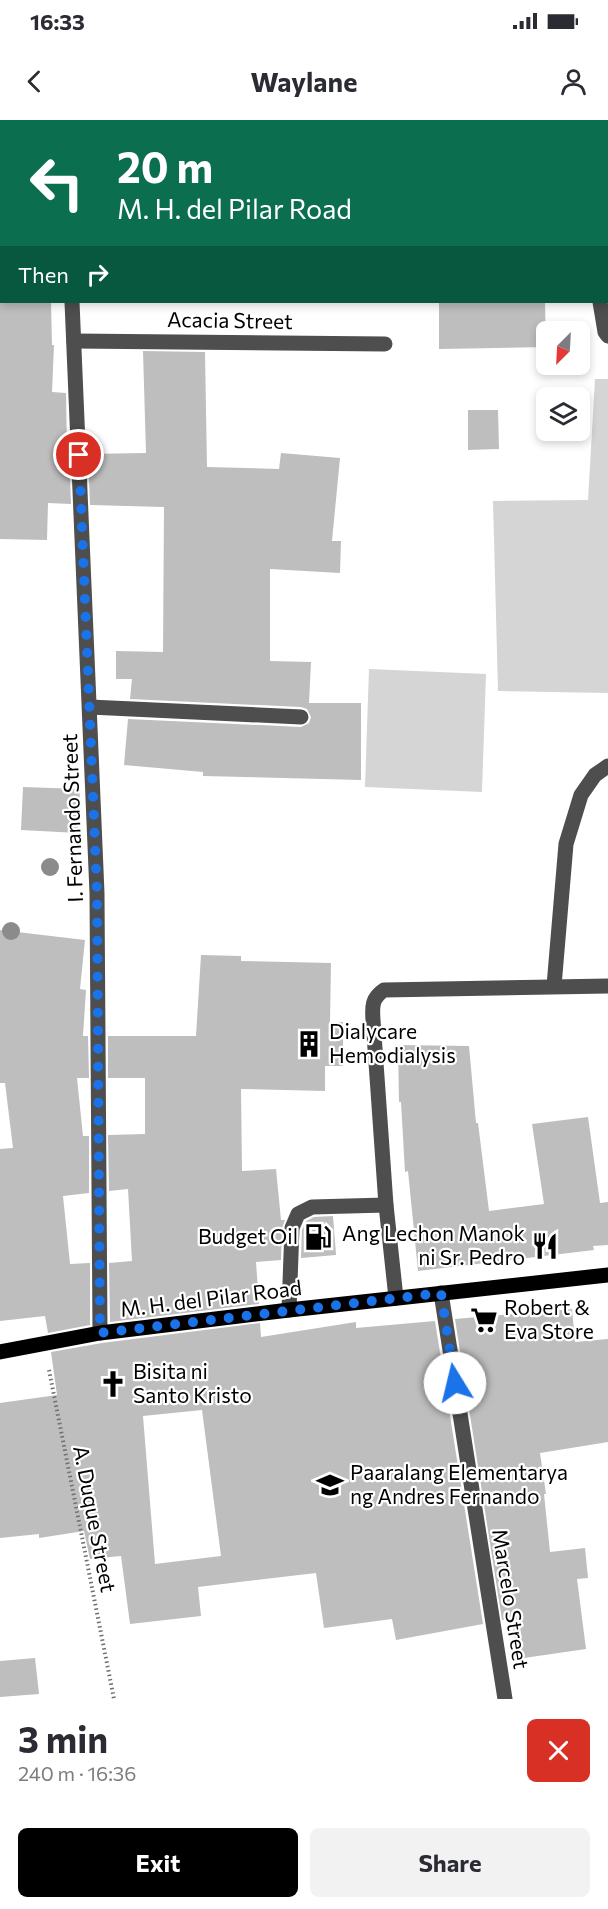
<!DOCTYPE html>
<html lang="en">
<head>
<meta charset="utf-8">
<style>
	body { margin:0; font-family:Commissioner,sans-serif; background:#f2f2f3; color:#2b2b33; height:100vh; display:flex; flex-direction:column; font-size:22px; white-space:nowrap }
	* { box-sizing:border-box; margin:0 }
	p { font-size:20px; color:#7c7c81 }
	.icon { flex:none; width:33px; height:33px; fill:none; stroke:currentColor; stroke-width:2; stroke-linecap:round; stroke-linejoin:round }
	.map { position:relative; height:1579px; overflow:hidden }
	.drawer { display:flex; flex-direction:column; background:#fff; flex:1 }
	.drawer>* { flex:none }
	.top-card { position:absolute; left:0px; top:0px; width:609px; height:183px; box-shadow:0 3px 9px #0003; background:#0b6e4f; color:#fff; overflow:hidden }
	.needle { width:39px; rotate:204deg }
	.fabs { position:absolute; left:536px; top:201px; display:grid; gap:12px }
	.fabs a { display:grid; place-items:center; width:54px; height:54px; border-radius:9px; background:#fff; box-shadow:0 3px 9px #0003; font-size:30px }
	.pin { position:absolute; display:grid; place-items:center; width:51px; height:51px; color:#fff; margin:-26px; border:3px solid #fff; border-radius:50%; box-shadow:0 2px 6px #0007 }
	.me { position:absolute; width:66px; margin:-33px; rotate:351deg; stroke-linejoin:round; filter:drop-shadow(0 0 4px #0008) }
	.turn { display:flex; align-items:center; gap:21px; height:126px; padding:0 18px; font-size:27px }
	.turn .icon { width:78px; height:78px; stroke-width:2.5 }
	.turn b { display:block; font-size:42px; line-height:51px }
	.then { display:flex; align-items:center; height:57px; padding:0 18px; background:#0003; gap:12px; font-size:22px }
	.round { display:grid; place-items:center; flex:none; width:63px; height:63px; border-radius:9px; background:#f2f2f3 }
	.summary { display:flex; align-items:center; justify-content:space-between; height:102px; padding:0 18px }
	h1 { font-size:36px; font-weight:700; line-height:45px }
	.cta { display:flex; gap:12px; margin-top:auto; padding:12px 18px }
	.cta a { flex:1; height:69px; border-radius:9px; background:#000; color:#fff; font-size:24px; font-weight:700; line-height:69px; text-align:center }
	.cta a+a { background:#f2f2f3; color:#2b2b33 }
	.status { display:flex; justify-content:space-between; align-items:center; height:42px; padding:0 30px; background:#fff; direction:ltr }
	.status svg { height:16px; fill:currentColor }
	header { display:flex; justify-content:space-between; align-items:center; height:78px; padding:0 18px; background:#fff; font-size:27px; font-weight:700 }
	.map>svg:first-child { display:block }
	.green { fill:#d5d5d5 }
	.building { fill:#bebebe; fill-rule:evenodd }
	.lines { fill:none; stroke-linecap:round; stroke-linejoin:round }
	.path { stroke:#707070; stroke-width:4; stroke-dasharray:1.5 3; stroke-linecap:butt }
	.minor { stroke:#4e4e4e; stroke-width:15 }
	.major { stroke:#000; stroke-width:15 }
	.tree { fill:#8b8b8b }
	.route { stroke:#1a73e8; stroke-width:10; stroke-dasharray:0 18 }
	.labels { text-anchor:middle; stroke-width:4.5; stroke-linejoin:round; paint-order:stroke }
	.street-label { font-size:21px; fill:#000; stroke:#fff }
	.poi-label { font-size:21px; fill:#000; stroke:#fff; text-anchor:start }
</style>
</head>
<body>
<div class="status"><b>16:33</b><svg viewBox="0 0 49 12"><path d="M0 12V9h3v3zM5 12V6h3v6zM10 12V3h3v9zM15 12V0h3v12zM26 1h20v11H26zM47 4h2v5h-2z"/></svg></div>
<header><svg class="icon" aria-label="back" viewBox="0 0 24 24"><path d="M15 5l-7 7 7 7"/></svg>Waylane<svg class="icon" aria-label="person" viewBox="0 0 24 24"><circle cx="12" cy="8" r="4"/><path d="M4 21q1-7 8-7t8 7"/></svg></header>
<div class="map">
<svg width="608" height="1579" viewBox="0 0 608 1579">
	<rect width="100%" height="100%" fill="#fff"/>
	<g class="green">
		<polygon points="595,259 608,259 608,573 498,571 493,381 588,380"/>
		<polygon points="369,549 486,554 482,672 365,667"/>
	</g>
	<g class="building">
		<polygon points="0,182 51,182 52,225 54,225 52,272 66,273 67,334 69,334 71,384 48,383 47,420 0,419"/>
		<polygon points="439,182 545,182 546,227 439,229"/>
		<polygon points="143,231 205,232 207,347 279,349 281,333 340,338 332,421 341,421 340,453 270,449 270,541 311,542 309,583 361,583 361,660 203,656 203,652 124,645 128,599 301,607 309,603 311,597 307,589 301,587 130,579 132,559 116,559 116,531 163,532 164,387 90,385 88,334 146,333"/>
		<polygon points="468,290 498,290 499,329 468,330"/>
		<polygon points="23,667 80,669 78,713 21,710"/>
		<polygon points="0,810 85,820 80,869 86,870 83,916 88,916 89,958 77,958 83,1016 89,1016 89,1073 63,1076 70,1144 90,1143 90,1205 48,1213 45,1196 0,1201 0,1029 13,1028 5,963 0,963"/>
		<polygon points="201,835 241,836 241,841 331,843 330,902 343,902 343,946 325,946 325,971 241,969 242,1051 276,1049 281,1100 285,1100 282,1108 281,1140 256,1142 259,1184 110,1202 109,1143 132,1141 128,1069 109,1071 108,1015 145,1014 145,958 108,958 108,916 196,916"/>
		<polygon points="398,925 469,926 476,1003 478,1003 489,1091 544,1084 532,1004 588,997 600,1083 608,1082 608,1125 593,1126 594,1130 418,1151 408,1051 405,1052 401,982 399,982"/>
		<polygon points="333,1096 336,1135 301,1138 302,1110 306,1101 314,1097"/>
		<polygon points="572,1189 575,1222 608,1219 608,1322 540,1333 546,1374 544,1374 550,1432 585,1428 588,1458 577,1459 586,1529 517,1539 512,1499 502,1500 455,1199"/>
		<path d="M435,1201l48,303 -87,16 -4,-21 -68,9 -8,-55 -118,14 3,29 -71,8 -9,-68 -31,3 -6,-28 -45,7v-4l-39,4v-135l57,-8 -6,-43 51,-9 158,-20 1,14 95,-15v6zM202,1290l19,146 -66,8 -12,-148z"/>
		<polygon points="35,1538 39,1574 0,1577 0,1541"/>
	</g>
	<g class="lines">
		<polyline class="path" points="49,1250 114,1579"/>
		<g class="minor">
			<polyline points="65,0 65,2"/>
			<polyline points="72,182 97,773 100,1213"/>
			<polyline points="600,182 605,212 608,216"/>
			<polyline points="74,221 385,224"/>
			<polyline points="90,587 301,597"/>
			<polyline points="554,866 566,724 581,675 595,655 608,646"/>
			<polyline points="441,1173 505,1579"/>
			<path d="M396,1178l-10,-93 -13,-185c-1,-14 -1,-22 11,-30l224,-4"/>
			<polyline points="289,1190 292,1108 298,1094 312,1087 386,1085"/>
		</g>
		<polyline class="major" points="0,1232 100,1213 289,1190 608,1155"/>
	</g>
	<g class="tree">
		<circle cx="50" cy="747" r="9"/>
		<circle cx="11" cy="811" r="9"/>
	</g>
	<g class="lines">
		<polyline class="route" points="79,335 97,773 100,1213 441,1173 455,1263"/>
	</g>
	<defs>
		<symbol id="building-bare" viewBox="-9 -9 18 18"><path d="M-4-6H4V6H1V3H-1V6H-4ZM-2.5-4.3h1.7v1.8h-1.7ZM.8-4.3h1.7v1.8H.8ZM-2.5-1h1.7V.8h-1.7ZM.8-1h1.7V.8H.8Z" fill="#000" stroke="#fff" stroke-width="2.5" paint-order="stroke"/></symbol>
		<symbol id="fuel-bare" viewBox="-9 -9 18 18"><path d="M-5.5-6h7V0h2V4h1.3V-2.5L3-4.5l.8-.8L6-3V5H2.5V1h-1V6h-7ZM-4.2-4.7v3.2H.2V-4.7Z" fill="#000" stroke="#fff" stroke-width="2.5" paint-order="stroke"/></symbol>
		<symbol id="restaurant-bare" viewBox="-9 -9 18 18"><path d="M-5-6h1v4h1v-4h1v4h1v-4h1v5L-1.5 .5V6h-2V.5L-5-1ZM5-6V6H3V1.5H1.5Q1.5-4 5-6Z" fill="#000" stroke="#fff" stroke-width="2.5" paint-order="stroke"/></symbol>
		<symbol id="supermarket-bare" viewBox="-9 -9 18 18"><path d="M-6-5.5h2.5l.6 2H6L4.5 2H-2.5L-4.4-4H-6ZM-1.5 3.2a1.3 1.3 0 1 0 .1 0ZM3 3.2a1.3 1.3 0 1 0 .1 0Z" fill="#000" stroke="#fff" stroke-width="2.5" paint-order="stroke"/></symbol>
		<symbol id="church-bare" viewBox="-9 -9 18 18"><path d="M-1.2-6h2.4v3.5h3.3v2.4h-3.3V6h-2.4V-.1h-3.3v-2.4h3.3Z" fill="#000" stroke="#fff" stroke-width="2.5" paint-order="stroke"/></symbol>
		<symbol id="school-bare" viewBox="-9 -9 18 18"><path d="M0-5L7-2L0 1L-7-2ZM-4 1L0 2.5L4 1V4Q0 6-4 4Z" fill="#000" stroke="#fff" stroke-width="2.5" paint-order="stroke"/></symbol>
	</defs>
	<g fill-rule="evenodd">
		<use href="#building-bare" x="290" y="905" width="38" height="38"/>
		<use href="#fuel-bare" x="299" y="1098" width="38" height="38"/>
		<use href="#restaurant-bare" x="526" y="1107" width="38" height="38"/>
		<use href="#supermarket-bare" x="465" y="1181" width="38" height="38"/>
		<use href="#church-bare" x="94" y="1245" width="38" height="38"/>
		<use href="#school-bare" x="311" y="1346" width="38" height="38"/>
	</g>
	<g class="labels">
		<g class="street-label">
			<text transform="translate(230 201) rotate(1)" y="7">Acacia Street</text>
			<text transform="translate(73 698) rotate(-92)" y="7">I. Fernando Street</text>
			<text transform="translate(211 1179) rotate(-7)" y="7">M. H. del Pilar Road</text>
			<text transform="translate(94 1399) rotate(79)" y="7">A. Duque Street</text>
			<text transform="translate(510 1479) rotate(81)" y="7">Marcelo Street</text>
		</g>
		<g class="poi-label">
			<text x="329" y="919">Dialycare<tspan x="329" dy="24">Hemodialysis</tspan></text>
			<text x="525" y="1121" text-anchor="end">Ang Lechon Manok<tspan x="525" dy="24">ni Sr. Pedro</tspan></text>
			<text x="298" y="1124" text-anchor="end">Budget Oil</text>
			<text x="504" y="1195">Robert &amp;<tspan x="504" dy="24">Eva Store</tspan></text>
			<text x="133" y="1259">Bisita ni<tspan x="133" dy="24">Santo Kristo</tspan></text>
			<text x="350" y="1360">Paaralang Elementarya<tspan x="350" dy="24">ng Andres Fernando</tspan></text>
		</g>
	</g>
</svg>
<div class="fabs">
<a><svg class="needle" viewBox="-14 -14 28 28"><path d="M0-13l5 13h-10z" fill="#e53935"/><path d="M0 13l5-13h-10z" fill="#7c7c81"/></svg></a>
<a><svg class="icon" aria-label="layers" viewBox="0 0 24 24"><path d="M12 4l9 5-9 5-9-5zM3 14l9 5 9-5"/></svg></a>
</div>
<div class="pin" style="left:79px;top:335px;background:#d93025"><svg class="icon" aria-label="arrive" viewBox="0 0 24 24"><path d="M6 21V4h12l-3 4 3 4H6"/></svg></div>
<svg class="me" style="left:455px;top:1263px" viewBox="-20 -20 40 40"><circle r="19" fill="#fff"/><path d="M0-13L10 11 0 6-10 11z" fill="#1a73e8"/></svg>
<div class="top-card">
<div class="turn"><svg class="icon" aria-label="left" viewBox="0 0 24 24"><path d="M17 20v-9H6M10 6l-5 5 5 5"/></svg><div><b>20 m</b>M. H. del Pilar Road</div></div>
<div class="then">Then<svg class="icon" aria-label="right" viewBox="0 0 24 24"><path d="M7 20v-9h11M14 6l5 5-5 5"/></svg></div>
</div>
</div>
<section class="drawer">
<div class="summary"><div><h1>3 min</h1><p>240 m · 16:36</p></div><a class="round" style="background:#d93025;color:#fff"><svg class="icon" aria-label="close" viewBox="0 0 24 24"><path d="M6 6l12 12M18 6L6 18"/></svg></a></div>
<div class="cta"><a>Exit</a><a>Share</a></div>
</section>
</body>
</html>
